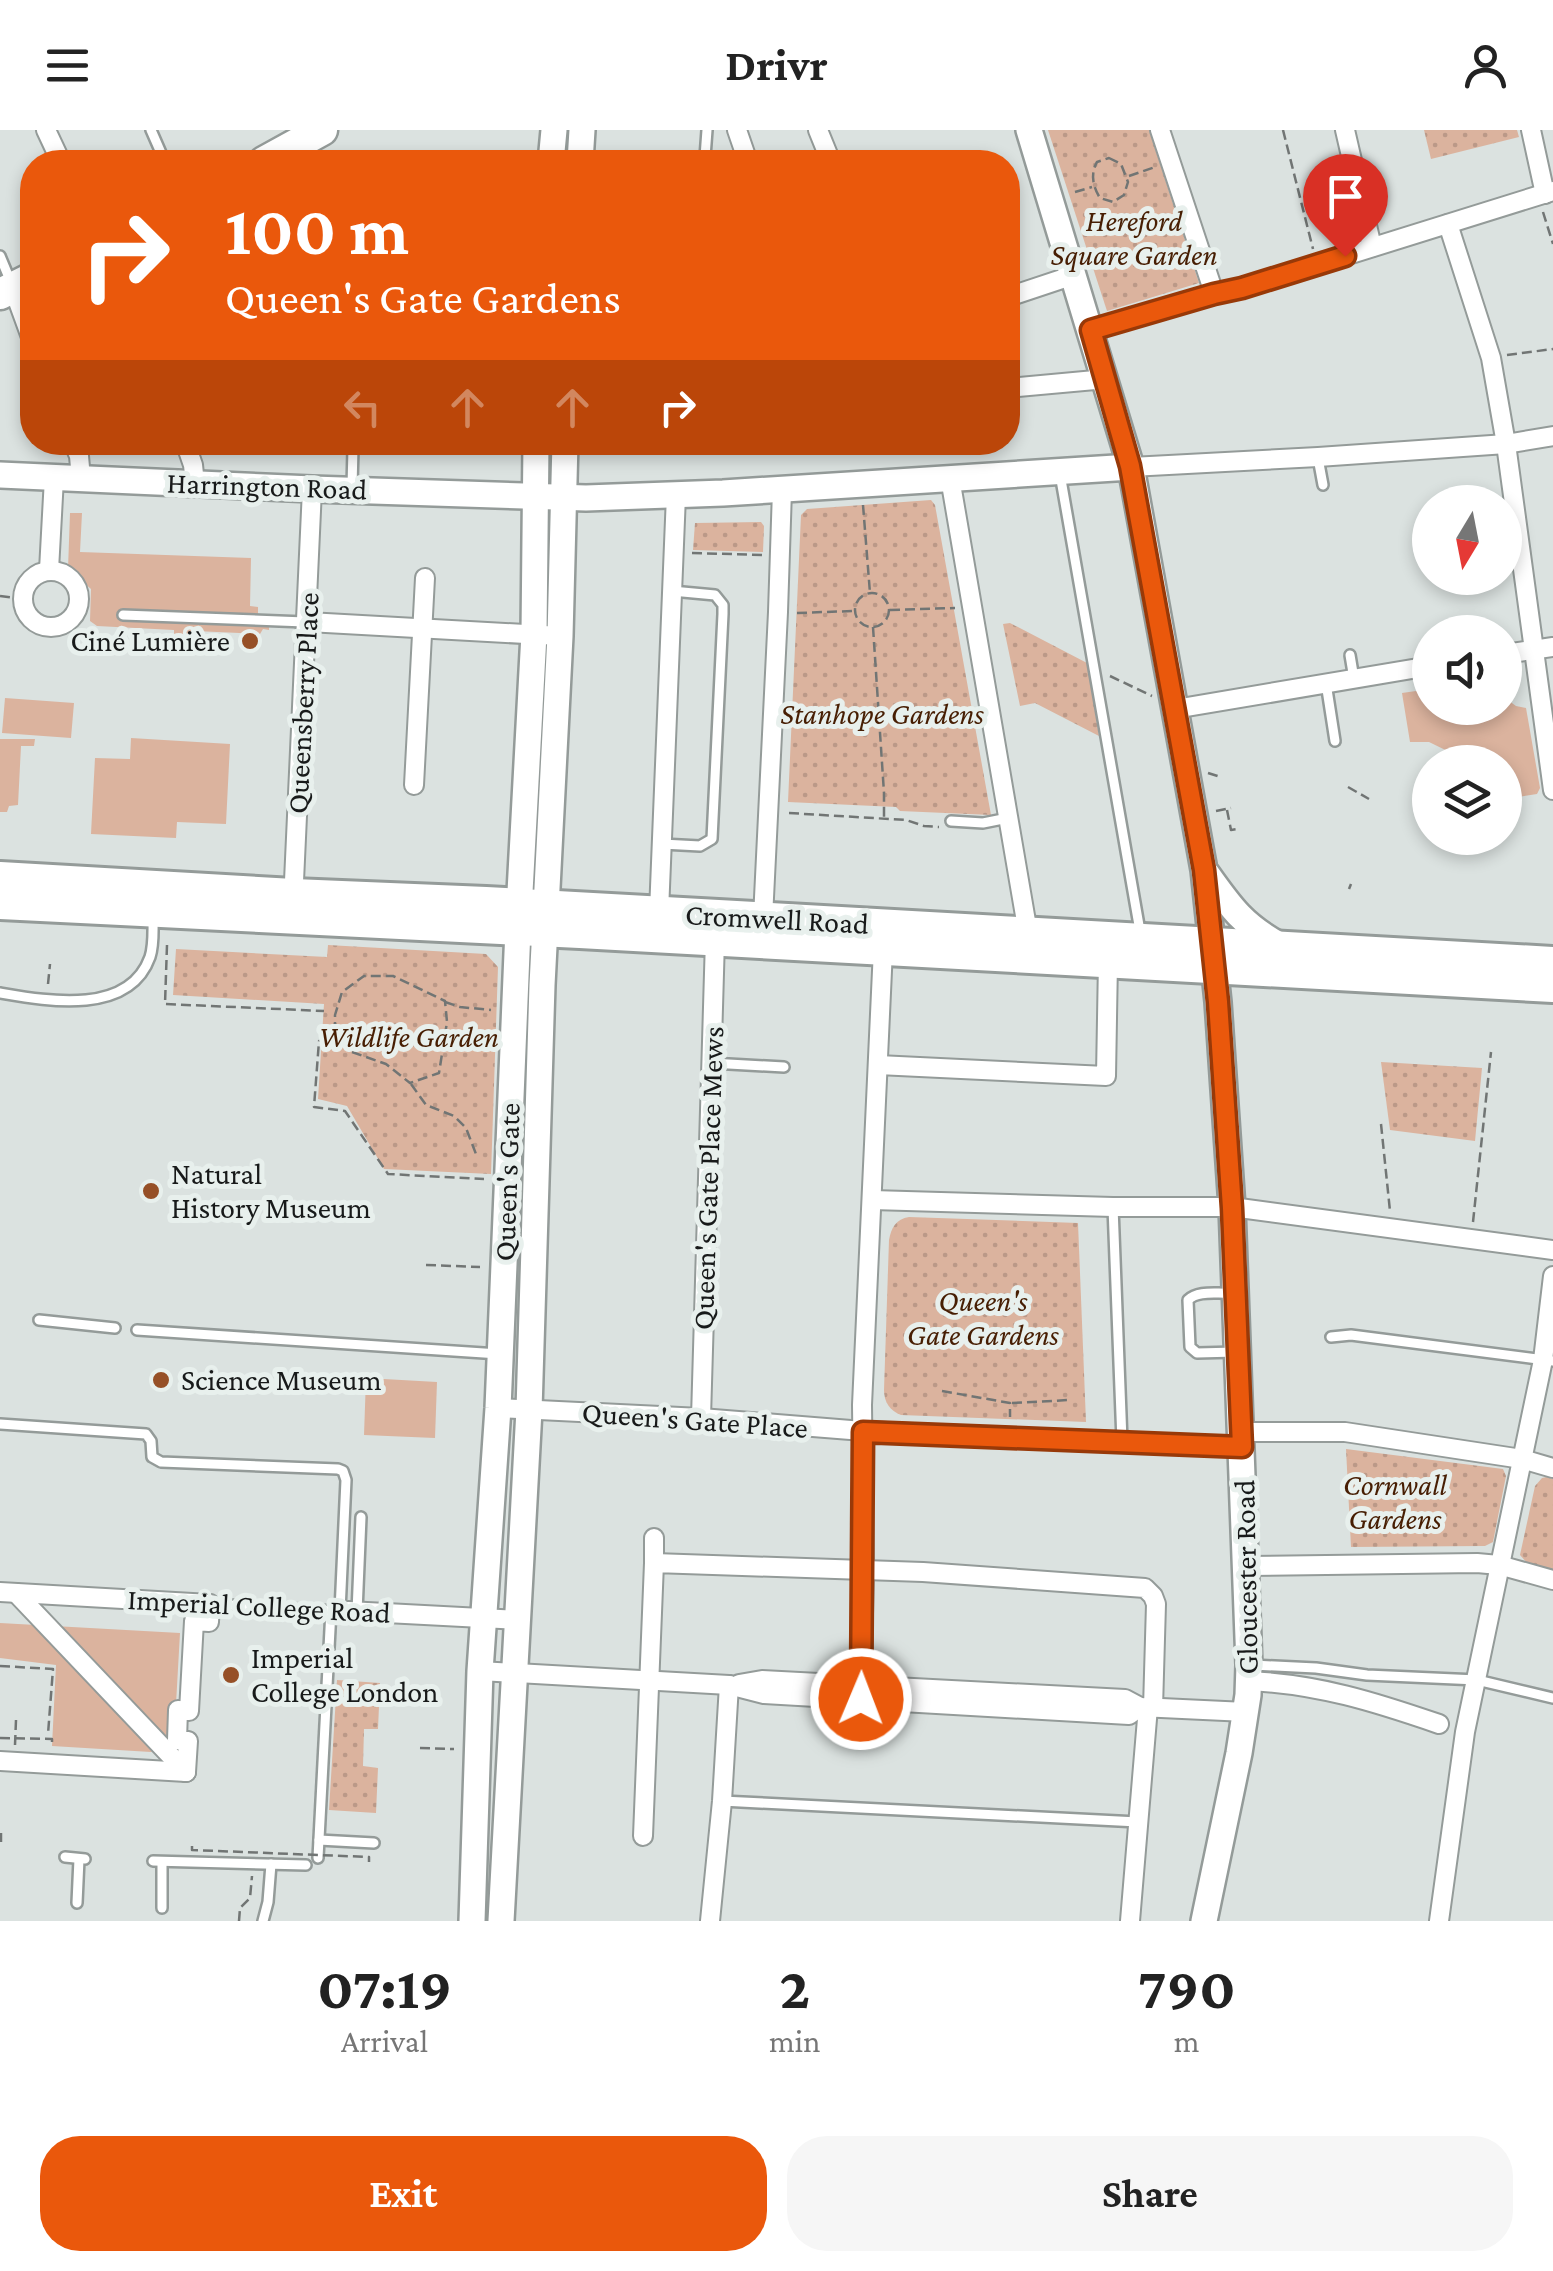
<!DOCTYPE html>
<html lang="en">
<head>
<meta charset="utf-8">
<style>
	body { margin:0; font-family:"Crimson Pro",serif; background:#f6f6f6; color:#222; height:100vh; display:flex; flex-direction:column; font-size:38px; white-space:nowrap }
	* { box-sizing:border-box; margin:0 }
	p { font-size:32px; color:#767676 }
	.icon { flex:none; width:55px; height:55px; fill:none; stroke:currentColor; stroke-width:2; stroke-linecap:round; stroke-linejoin:round }
	.map { position:relative; height:1791px; overflow:hidden }
	.drawer { display:flex; flex-direction:column; background:#fff; flex:1 }
	.drawer>* { flex:none }
	.top-card { position:absolute; left:20px; top:20px; width:1000px; height:305px; border-radius:40px; box-shadow:0 5px 15px #0003; background:#ea580c; color:#fff; overflow:hidden }
	.needle { width:65px; rotate:190deg }
	.tools { position:absolute; left:1412px; top:355px; display:grid; gap:20px }
	.tools a { display:grid; place-items:center; width:110px; height:110px; border-radius:50%; background:#fff; box-shadow:0 5px 15px #0003; font-size:50px }
	.pin { position:absolute; display:grid; place-items:center; width:85px; height:85px; color:#fff; margin:-102px -42px; border-radius:50% 50% 50% 0; rotate:-45deg; box-shadow:0 0 10px #0007 }
	.pin .icon { rotate:45deg }
	.me { position:absolute; width:110px; margin:-55px; rotate:1deg; stroke-linejoin:round; filter:drop-shadow(0 0 8px #0008) }
	.turn { display:flex; align-items:center; gap:35px; height:210px; padding:0 40px; font-size:45px }
	.turn .icon { width:130px; height:130px; stroke-width:2.5 }
	.turn b { display:block; font-size:70px; line-height:85px }
	.lanes { display:flex; align-items:center; height:95px; padding:0 40px; background:#0003; justify-content:center; gap:50px; direction:ltr }
	.lanes .off { opacity:.35 }
	.eta { display:flex; justify-content:space-evenly; align-items:center; height:170px; text-align:center }
	.eta b { font-size:60px; font-weight:700; line-height:70px }
	.button { display:flex; gap:20px; margin-top:auto; padding:20px 40px }
	.button a { flex:1; height:115px; border-radius:40px; background:#ea580c; color:#fff; font-size:40px; font-weight:700; line-height:115px; text-align:center }
	.button a+a { background:#f6f6f6; color:#222 }
	header { display:flex; justify-content:space-between; align-items:center; height:130px; padding:0 40px; background:#fff; font-size:45px; font-weight:700 }
	.map>svg:first-child { display:block }
	.green { fill:#dbb39e }
	.garden { fill:url(#garden-dots) }
	.lines { fill:none; stroke-linecap:round; stroke-linejoin:round }
	.lane-casing { stroke:#949b99; stroke-width:14 }
	.street-casing { stroke:#949b99; stroke-width:22 }
	.secondary-casing { stroke:#949b99; stroke-width:30 }
	.primary-casing { stroke:#949b99; stroke-width:35 }
	.highway-casing { stroke:#949b99; stroke-width:38 }
	.path { stroke:#717574; stroke-width:2.5; stroke-dasharray:10 5; stroke-linecap:butt }
	.lane { stroke:#fff; stroke-width:9 }
	.street { stroke:#fff; stroke-width:18 }
	.secondary { stroke:#fff; stroke-width:25 }
	.primary { stroke:#fff; stroke-width:30 }
	.highway { stroke:#fff; stroke-width:32 }
	.path-bridge { stroke:#717574; stroke-width:2.5; stroke-dasharray:10 5; stroke-linecap:butt }
	.route-casing { stroke:#983908; stroke-width:25 }
	.route { stroke:#ea580c; stroke-width:18 }
	.poi-dot { fill:#965027; stroke:#e8f0ed; stroke-width:4 }
	.labels { text-anchor:middle; stroke-width:10; stroke-linejoin:round; paint-order:stroke }
	.park-label { font-size:30px; font-style:italic; fill:#471e03; stroke:#e8f0ed }
	.street-label { font-size:30px; fill:#181a1a; stroke:#e8f0ed }
	.poi-label { font-size:30px; fill:#181a1a; stroke:#e8f0ed; text-anchor:start }
</style>
</head>
<body>
<header><svg class="icon" aria-label="menu" viewBox="0 0 24 24"><path d="M4 6h16M4 12h16M4 18h16"/></svg>Drivr<svg class="icon" aria-label="person" viewBox="0 0 24 24"><circle cx="12" cy="8" r="4"/><path d="M4 21q1-7 8-7t8 7"/></svg></header>
<div class="map">
<svg width="1553" height="1791" viewBox="0 0 1553 1791">
	<defs>
		<pattern id="garden-dots" width="8" height="8" patternUnits="userSpaceOnUse" patternTransform="scale(2.5)"><rect width="8" height="8" fill="#dbb39e"/><path d="M2 2h.1M6 6h.1" fill="none" stroke="#b98" stroke-width="1.8" stroke-linecap="round"/></pattern>
	</defs>
	<rect width="100%" height="100%" fill="#dbe2e0"/>
	<g class="green">
		<polygon points="70,383 82,383 80,422 251,428 250,476 258,477 258,484 269,484 269,500 263,499 260,504 195,501 193,513 174,512 174,500 97,496 90,491 91,459 68,439"/>
		<polygon points="1430,559 1430,578 1505,578 1505,568 1516,576 1526,578 1540,658 1537,664 1505,669 1505,632 1470,632 1429,612 1410,612 1402,563"/>
		<polygon points="5,568 74,573 71,608 2,603"/>
		<polygon points="131,608 230,614 226,694 177,692 176,708 91,704 95,628 130,629"/>
		<polygon points="0,609 35,609 34,616 21,616 18,675 9,676 7,682 0,682"/>
		<polygon points="366,1248 437,1252 435,1308 364,1305"/>
		<polygon points="0,1493 180,1503 176,1574 169,1574 168,1608 151,1622 52,1616 56,1535 0,1528"/>
	</g>
	<g class="garden">
		<polygon points="1048,0 1149,0 1199,153 1107,181"/>
		<polygon points="1424,0 1517,0 1519,7 1431,29"/>
		<polygon points="931,370 935,375 991,685 900,681 896,677 788,672 801,385 807,379"/>
		<polygon points="761,392 764,396 763,422 693,420 695,393"/>
		<polygon points="1010,493 1087,533 1099,606 1035,573 1020,576 1003,494"/>
		<polygon points="328,815 486,824 498,837 491,1044 384,1039 347,976 318,969 324,874 173,865 176,819 327,827"/>
		<polygon points="1381,932 1482,938 1475,1011 1390,1000"/>
		<path d="M909,1087l169,6 8,199 -185,-7c-11,-4 -17,-13 -17,-25l5,-150c2,-12 7,-21 20,-23z"/>
		<polygon points="1346,1319 1503,1339 1506,1346 1493,1412 1485,1416 1351,1417"/>
		<polygon points="1547,1347 1553,1349 1553,1440 1527,1433 1520,1425 1535,1356 1542,1348"/>
		<polygon points="337,1550 380,1553 378,1599 364,1599 363,1636 378,1638 376,1683 329,1680"/>
	</g>
	<g class="lines">
		<defs>
			<g id="lane">
				<polyline points="151,0 165,32"/>
				<polyline points="691,32 705,27 707,0"/>
				<polyline points="0,126 10,150"/>
				<polyline points="351,312 353,318 352,357"/>
				<polyline points="1318,328 1323,355"/>
				<polyline points="1060,344 1140,801"/>
				<polyline points="123,485 305,492"/>
				<polyline points="1350,525 1354,549"/>
				<polyline points="1326,553 1335,611"/>
				<polyline points="951,691 983,693 1008,688"/>
				<polyline points="662,714 700,716 712,709 723,484 723,475 715,465 672,461"/>
				<path d="M0,863c47,8 129,23 150,-36 4,-12 3,-26 3,-39"/>
				<polyline points="711,933 784,937"/>
				<polyline points="1113,1077 1122,1311"/>
				<path d="M1230,1163c-13,1 -32,-3 -42,7l2,47 7,6 39,-1"/>
				<polyline points="39,1190 115,1198"/>
				<polyline points="137,1200 499,1224"/>
				<polyline points="1331,1207 1351,1205 1553,1231"/>
				<polyline points="0,1294 146,1304 151,1311 152,1327 161,1332 338,1339 343,1341 346,1350 340,1481"/>
				<polyline points="211,1474 336,1481"/>
				<polyline points="357,1482 361,1387"/>
				<polyline points="1253,1535 1316,1538 1367,1545 1477,1550 1553,1568"/>
				<polyline points="722,1671 1138,1692"/>
				<polyline points="319,1710 374,1713"/>
				<polyline points="65,1727 85,1729"/>
				<polyline points="318,1728 331,1480"/>
				<polyline points="153,1731 306,1735"/>
				<polyline points="162,1733 162,1778"/>
				<polyline points="77,1773 79,1729"/>
				<polyline points="263,1791 268,1772 271,1734"/>
			</g>
			<g id="street">
				<polyline points="46,0 61,32"/>
				<polyline points="737,0 748,32"/>
				<polyline points="818,0 831,32"/>
				<polyline points="1160,0 1214,163"/>
				<polyline points="1345,0 1372,117"/>
				<polyline points="1531,0 1545,64"/>
				<polyline points="1448,94 1491,228 1506,314 1553,660"/>
				<polyline points="13,158 32,210"/>
				<polyline points="1008,167 1074,145"/>
				<polyline points="1091,201 1214,163 1242,158 1553,61"/>
				<polyline points="1008,258 1106,249"/>
				<polyline points="73,312 79,326 81,349"/>
				<polyline points="185,312 193,335 195,354"/>
				<polyline points="1131,337 1318,327 1506,314 1553,306"/>
				<polyline points="950,348 1028,803"/>
				<polyline points="49,440 54,348"/>
				<circle cx="51" cy="469" r="28"/>
				<polyline points="308,492 560,506"/>
				<polyline points="1505,524 1553,517"/>
				<polyline points="1175,579 1430,536"/>
				<polyline points="414,655 425,448"/>
				<polyline points="293,773 312,359"/>
				<polyline points="659,782 676,365"/>
				<polyline points="763,788 778,482 782,360"/>
				<polyline points="878,935 1106,946 1108,831"/>
				<polyline points="872,1070 1113,1077 1232,1077 1553,1120"/>
				<polyline points="498,1278 701,1288 863,1301 1242,1317"/>
				<polyline points="701,1288 715,809"/>
				<polyline points="1242,1302 1345,1302 1522,1329 1553,1338"/>
				<polyline points="654,1433 654,1408"/>
				<polyline points="1247,1436 1477,1433 1499,1435 1553,1450"/>
				<polyline points="0,1462 210,1474 209,1492 194,1491 189,1581 178,1580 177,1610 188,1611 186,1642"/>
				<polyline points="16,1463 186,1642"/>
				<polyline points="348,1481 518,1490"/>
				<polyline points="480,1541 729,1555 764,1564 1129,1585 1140,1577"/>
				<path d="M1249,1551c69,3 126,21 190,43"/>
				<polyline points="739,1554 762,1550 1125,1569 1140,1577 1246,1582"/>
				<polyline points="861,1569 864,1440 862,1275 883,819"/>
				<polyline points="0,1631 186,1642"/>
				<polyline points="643,1706 654,1433 923,1442 1145,1458 1153,1466 1156,1474 1153,1578"/>
				<polyline points="710,1791 722,1671 729,1555"/>
				<polyline points="1130,1791 1148,1577"/>
				<polyline points="1439,1791 1465,1602 1543,1230 1553,1146"/>
			</g>
			<g id="secondary">
				<polyline points="1029,0 1131,337 1204,740 1218,872 1232,1077 1249,1535 1248,1565 1239,1623 1204,1791"/>
				<polyline points="551,32 554,0"/>
				<polyline points="580,32 582,0"/>
				<polyline points="0,345 312,359 586,368 723,363 1131,337"/>
				<path d="M1207,744c24,34 37,52 74,72"/>
				<polyline points="472,1791 480,1541 498,1278 518,799 534,504 536,312"/>
				<polyline points="501,1791 529,1280 542,855 560,506 565,312"/>
			</g>
			<g id="primary">
				<polyline points="264,32 322,0"/>
				<polyline points="0,164 32,148"/>
			</g>
			<g id="highway">
				<polyline points="0,748 293,765 486,773 1553,833"/>
				<polyline points="0,773 580,802 1553,856"/>
			</g>
		</defs>
		<use href="#lane" class="lane-casing"/>
		<use href="#street" class="street-casing"/>
		<use href="#secondary" class="secondary-casing"/>
		<use href="#primary" class="primary-casing"/>
		<use href="#highway" class="highway-casing"/>
		<g class="path">
			<polyline points="1283,0 1313,119"/>
			<path d="M1109,28l12,6 7,18 -4,13 -11,7 -13,-4c-7,-11 -10,-24 -3,-36z"/>
			<polyline points="1129,46 1155,37"/>
			<polyline points="1075,62 1092,57"/>
			<polyline points="1543,82 1553,114"/>
			<polyline points="1507,225 1553,219"/>
			<polyline points="863,375 870,463"/>
			<polyline points="692,423 764,425"/>
			<circle cx="872" cy="480" r="17"/>
			<polyline points="0,466 22,469"/>
			<polyline points="890,480 955,478"/>
			<polyline points="797,483 854,481"/>
			<polyline points="873,497 884,663 884,689"/>
			<polyline points="1110,546 1152,566"/>
			<polyline points="1208,643 1221,647"/>
			<polyline points="1348,657 1369,669"/>
			<polyline points="1227,680 1231,700 1238,699"/>
			<polyline points="1216,681 1231,678"/>
			<polyline points="789,683 906,690 924,696 939,697"/>
			<polyline points="1349,759 1351,754"/>
			<polyline points="167,815 165,874 324,881"/>
			<polyline points="48,854 50,834"/>
			<polyline points="445,872 460,877 491,880"/>
			<polyline points="335,902 335,885 342,862 364,846 393,846 445,871 447,892 439,943 410,953 386,934 352,922 335,902 319,911 314,977 345,981 388,1044 484,1049"/>
			<polyline points="411,954 426,975 454,986 466,998 476,1024"/>
			<polyline points="1381,994 1390,1081"/>
			<polyline points="1473,1092 1491,922"/>
			<polyline points="426,1135 480,1137"/>
			<polyline points="942,1261 1010,1273 1010,1287"/>
			<polyline points="1012,1273 1069,1270"/>
			<polyline points="0,1536 53,1539 48,1604"/>
			<polyline points="0,1608 52,1609 52,1616"/>
			<polyline points="15,1615 16,1590"/>
			<polyline points="420,1618 454,1619"/>
			<polyline points="1,1712 1,1703"/>
			<polyline points="239,1791 240,1778 250,1768 252,1746"/>
		</g>
		<use href="#lane" class="lane"/>
		<use href="#street" class="street"/>
		<use href="#secondary" class="secondary"/>
		<use href="#primary" class="primary"/>
		<use href="#highway" class="highway"/>
		<polyline class="path-bridge" points="192,1716 192,1720 369,1727 369,1732"/>
	</g>
	<g class="lines">
		<defs>
			<polyline id="route" points="861,1569 863,1302 1242,1317 1232,1078 1218,872 1204,740 1130,336 1091,200 1214,164 1242,158 1345,126"/>
		</defs>
		<use href="#route" class="route-casing"/>
		<use href="#route" class="route"/>
	</g>
	<g class="poi-dot">
		<circle cx="250" cy="511" r="10"/>
		<circle cx="151" cy="1061" r="10"/>
		<circle cx="161" cy="1250" r="10"/>
		<circle cx="231" cy="1545" r="10"/>
	</g>
	<g class="labels">
		<g class="park-label">
			<text x="1134" y="101">Hereford<tspan x="1134" dy="34">Square Garden</tspan></text>
			<text x="882" y="594">Stanhope Gardens</text>
			<text x="409" y="917">Wildlife Garden</text>
			<text x="983" y="1181">Queen's<tspan x="983" dy="34">Gate Gardens</tspan></text>
			<text x="1395" y="1365">Cornwall<tspan x="1395" dy="34">Gardens</tspan></text>
		</g>
		<g class="street-label">
			<text transform="translate(267 356) rotate(2)" y="10">Harrington Road</text>
			<text transform="translate(303 573) rotate(-87)" y="10">Queensberry Place</text>
			<text transform="translate(777 789) rotate(3)" y="10">Cromwell Road</text>
			<text transform="translate(708 1048) rotate(-88)" y="10">Queen's Gate Place Mews</text>
			<text transform="translate(507 1052) rotate(-88)" y="10">Queen's Gate</text>
			<text transform="translate(695 1290) rotate(4)" y="10">Queen's Gate Place</text>
			<text transform="translate(1246 1447) rotate(-91)" y="10">Gloucester Road</text>
			<text transform="translate(259 1476) rotate(3)" y="10">Imperial College Road</text>
		</g>
		<g class="poi-label">
			<text x="230" y="521" text-anchor="end">Ciné Lumière</text>
			<text x="171" y="1054">Natural<tspan x="171" dy="34">History Museum</tspan></text>
			<text x="181" y="1260">Science Museum</text>
			<text x="251" y="1538">Imperial<tspan x="251" dy="34">College London</tspan></text>
		</g>
	</g>
</svg>
<div class="tools">
<a><svg class="needle" viewBox="-14 -14 28 28"><path d="M0-13l5 13h-10z" fill="#e53935"/><path d="M0 13l5-13h-10z" fill="#767676"/></svg></a>
<a><svg class="icon" aria-label="sound" viewBox="0 0 24 24"><path d="M4 9h4l5-4v14l-5-4H4zM17 9q2 3 0 6"/></svg></a>
<a><svg class="icon" aria-label="layers" viewBox="0 0 24 24"><path d="M12 4l9 5-9 5-9-5zM3 14l9 5 9-5"/></svg></a>
</div>
<div class="pin" style="left:1345px;top:126px;background:#d93025"><svg class="icon" aria-label="arrive" viewBox="0 0 24 24"><path d="M6 21V4h12l-3 4 3 4H6"/></svg></div>
<svg class="me" style="left:861px;top:1569px" viewBox="-20 -20 40 40"><circle r="17" fill="#ea580c" stroke="#fff" stroke-width="3"/><path d="M0-11L8 9 0 5-8 9z" fill="#fff"/></svg>
<div class="top-card">
<div class="turn"><svg class="icon" aria-label="right" viewBox="0 0 24 24"><path d="M7 20v-9h11M14 6l5 5-5 5"/></svg><div><b>100 m</b>Queen's Gate Gardens</div></div>
<div class="lanes"><svg class="icon off" aria-label="left" viewBox="0 0 24 24"><path d="M17 20v-9H6M10 6l-5 5 5 5"/></svg><svg class="icon off" aria-label="ahead" viewBox="0 0 24 24"><path d="M12 20V5M6 11l6-6 6 6"/></svg><svg class="icon off" aria-label="ahead" viewBox="0 0 24 24"><path d="M12 20V5M6 11l6-6 6 6"/></svg><svg class="icon" aria-label="right" viewBox="0 0 24 24"><path d="M7 20v-9h11M14 6l5 5-5 5"/></svg></div>
</div>
</div>
<section class="drawer">
<div class="eta">
<div><b>07:19</b><p>Arrival</p></div>
<div><b>2</b><p>min</p></div>
<div><b>790</b><p>m</p></div>
</div>
<div class="button"><a>Exit</a><a>Share</a></div>
</section>
</body>
</html>
